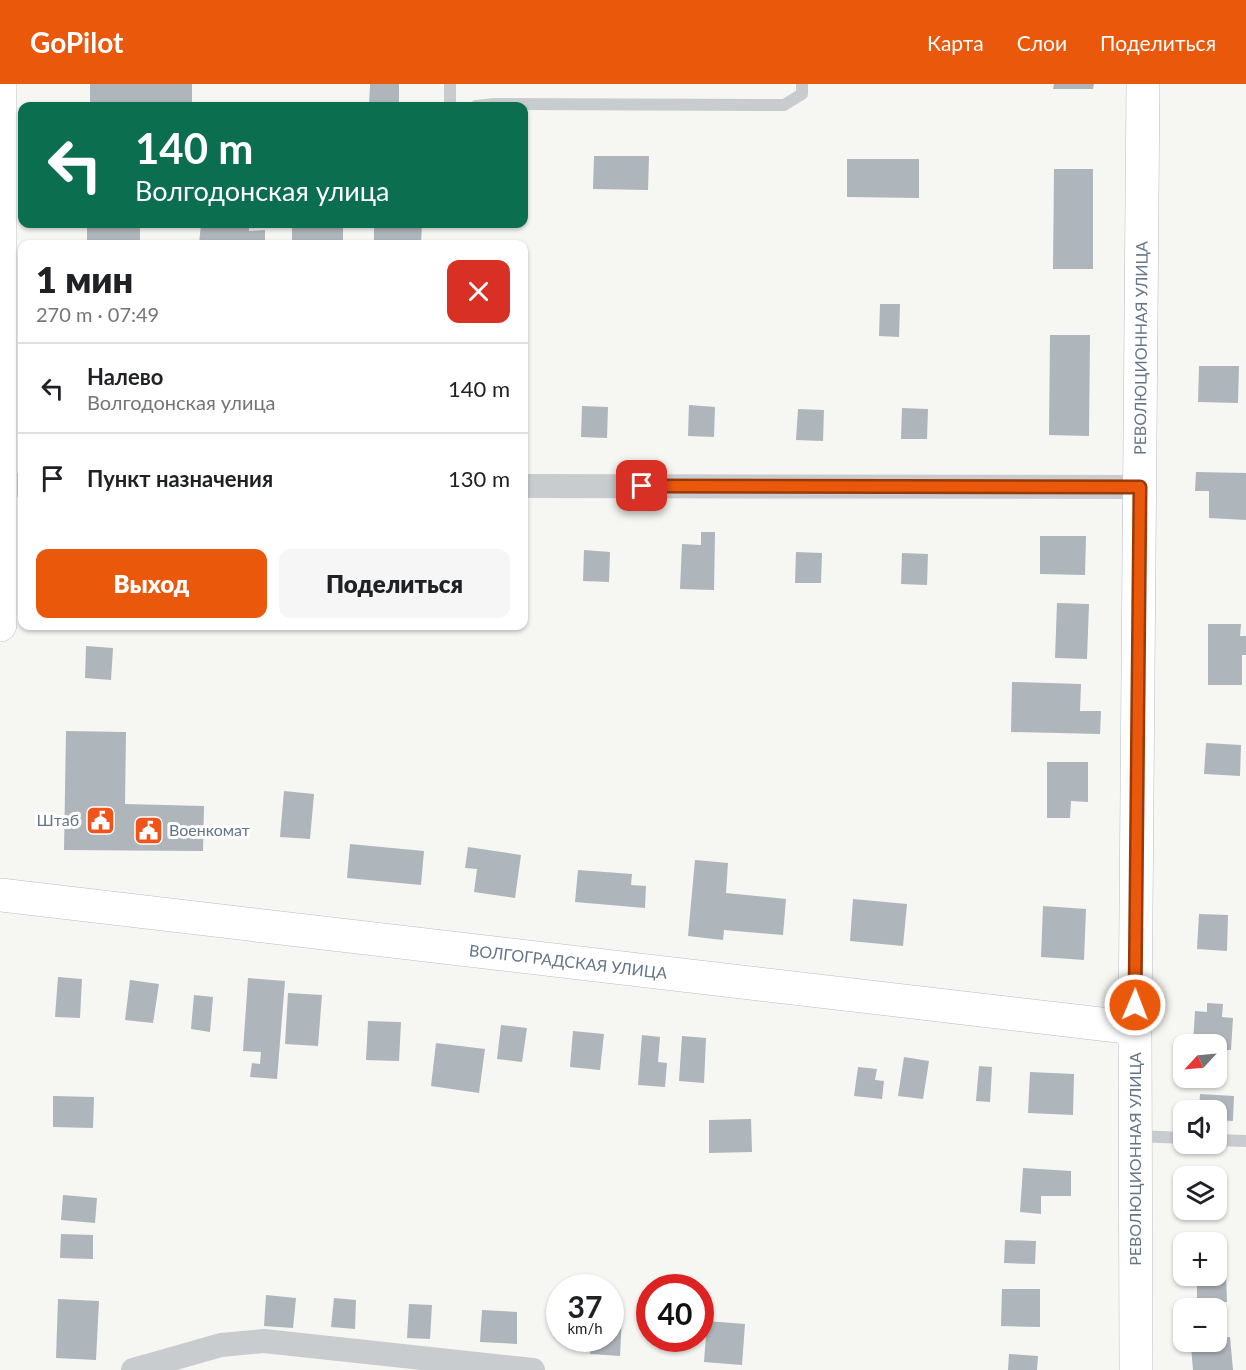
<!DOCTYPE html>
<html lang="ru">
<head>
<meta charset="utf-8">
<style>
	body { margin:0; font-family:Lato,sans-serif; background:#f6f6f6; color:#202124; height:100vh; display:flex; flex-direction:column; font-size:22px; white-space:nowrap }
	* { box-sizing:border-box; margin:0 }
	p { font-size:20px; color:#757577 }
	.icon { flex:none; width:33px; height:33px; fill:none; stroke:currentColor; stroke-width:2; stroke-linecap:round; stroke-linejoin:round }
	.map { position:relative; flex:1; overflow:hidden }
	.panel { position:absolute; left:18px; top:156px; width:510px; height:390px; display:flex; flex-direction:column; background:#fff; border-radius:12px; box-shadow:0 2px 4px #0004 }
	.panel>* { flex:none }
	.top-card { position:absolute; left:18px; top:18px; width:510px; height:126px; border-radius:12px; box-shadow:0 2px 4px #0004; background:#0b6e4f; color:#fff; overflow:hidden }
	.needle { width:39px; rotate:244deg }
	.controls { position:absolute; left:1173px; top:950px; display:grid; gap:12px }
	.controls a { display:grid; place-items:center; width:54px; height:54px; border-radius:12px; background:#fff; box-shadow:0 2px 4px #0004; font-size:30px }
	.speed { position:absolute; left:546px; top:1190px; display:flex; gap:12px; font-size:30px; font-weight:700; text-align:center }
	.speed>* { display:grid; place-content:center; width:78px; height:78px; border-radius:50%; background:#fff; box-shadow:0 2px 4px #0004; line-height:1 }
	.speed small { font-size:15px; font-weight:400 }
	.speed .limit { border:9px solid #d22; background:#fff; color:#111 }
	.pin { position:absolute; display:grid; place-items:center; width:51px; height:51px; color:#fff; margin:-26px; border-radius:12px; box-shadow:0 3px 9px #0006 }
	.me { position:absolute; width:66px; margin:-33px; rotate:1deg; stroke-linejoin:round; filter:drop-shadow(0 0 4px #0008) }
	.turn { display:flex; align-items:center; gap:21px; height:126px; padding:0 18px; font-size:27px }
	.turn .icon { width:78px; height:78px; stroke-width:2.5 }
	.turn b { display:block; font-size:42px; line-height:51px }
	.round { display:grid; place-items:center; flex:none; width:63px; height:63px; border-radius:12px; background:#f6f6f6 }
	.headline { display:flex; align-items:center; justify-content:space-between; height:102px; padding:0 18px }
	h1 { font-size:36px; font-weight:800; line-height:45px }
	.action { display:flex; gap:12px; margin-top:auto; padding:12px 18px }
	.action a { flex:1; height:69px; border-radius:12px; background:#ea580c; color:#fff; font-size:24px; font-weight:800; line-height:69px; text-align:center }
	.action a+a { background:#f6f6f6; color:#202124 }
	ul { padding:0; list-style:none }
	li { display:flex; align-items:center; gap:18px; height:90px; padding:0 18px; border-top:2px solid #e0e0e0 }
	li div { flex:1 }
	li b { display:block; font-size:22px }
	li em { font-style:normal }
	header { display:flex; align-items:center; gap:36px; box-sizing:border-box; height:84px; padding:0 30px; background:#ea580c; color:#fff }
	header strong { font-size:28px }
	nav { display:flex; gap:33px; margin-inline-start:auto; font-size:21px }
	.map>svg:first-child { display:block }
	.building { fill:#aeb5bb }
	.lines { fill:none; stroke-linecap:round; stroke-linejoin:round }
	.secondary-casing { stroke:#b8bdc2; stroke-width:34 }
	.lane { stroke:#c9cccf; stroke-width:12 }
	.street { stroke:#c9cccf; stroke-width:24 }
	.secondary { stroke:#fff; stroke-width:33 }
	.route-casing { stroke:#983908; stroke-width:15 }
	.route { stroke:#ea580c; stroke-width:10 }
	.labels { text-anchor:middle; stroke-width:6; stroke-linejoin:round; paint-order:stroke }
	.street-label { font-size:16px; fill:#637586; stroke:#fff }
	.poi-label { font-size:16px; fill:#637586; stroke:#fff; text-anchor:end }
</style>
</head>
<body>
<header>
<strong>GoPilot</strong>
<nav><a>Карта</a><a>Слои</a><a>Поделиться</a></nav>
</header>
<div class="map">
<svg width="1246" height="1286" viewBox="0 0 1246 1286">
	<rect width="100%" height="100%" fill="#f6f7f3"/>
	<g class="building">
		<rect x="90" y="0" width="102" height="22"/>
		<polygon points="370,0 399,0 399,22 369,22"/>
		<polygon points="1054,0 1094,0 1093,5 1053,5"/>
		<polygon points="594,72 649,72 648,106 593,105"/>
		<polygon points="847,75 919,75 919,114 847,113"/>
		<polygon points="1054,85 1093,85 1093,185 1053,185"/>
		<polygon points="87,140 140,140 140,158 130,157 130,160 76,160 76,156 87,156"/>
		<polygon points="201,140 249,140 249,147 265,146 265,160 199,160"/>
		<rect x="292" y="140" width="51" height="20"/>
		<polygon points="374,140 422,140 421,160 374,160"/>
		<polygon points="880,220 900,220 899,253 879,252"/>
		<polygon points="1050,251 1090,251 1089,352 1049,351"/>
		<polygon points="1199,282 1239,282 1238,319 1198,318"/>
		<polygon points="689,321 715,323 714,353 688,352"/>
		<polygon points="582,322 608,323 607,354 581,353"/>
		<polygon points="902,324 928,325 927,355 901,355"/>
		<polygon points="798,325 824,326 823,357 796,356"/>
		<polygon points="1196,388 1246,389 1246,436 1209,434 1209,407 1195,407"/>
		<polygon points="701,448 715,448 714,506 680,505 682,460 701,461"/>
		<polygon points="1040,452 1086,452 1085,491 1040,490"/>
		<polygon points="584,466 610,468 609,498 583,497"/>
		<polygon points="796,468 822,469 821,499 795,499"/>
		<polygon points="902,469 928,470 927,501 901,500"/>
		<polygon points="1057,519 1089,520 1087,575 1055,574"/>
		<polygon points="1208,540 1241,540 1240,552 1246,552 1246,571 1242,571 1242,601 1208,601"/>
		<polygon points="86,562 113,564 111,596 85,594"/>
		<polygon points="1012,598 1081,600 1080,627 1101,627 1100,650 1011,648"/>
		<polygon points="66,647 126,648 125,720 204,722 203,767 64,766"/>
		<polygon points="1206,659 1241,661 1240,692 1204,690"/>
		<polygon points="1047,678 1088,678 1088,718 1071,717 1070,734 1047,734"/>
		<polygon points="284,707 314,710 310,755 280,753"/>
		<polygon points="350,760 424,767 421,801 347,794"/>
		<polygon points="468,763 521,771 515,814 474,808 477,785 465,784"/>
		<polygon points="695,776 728,779 726,809 786,815 783,851 724,846 723,856 688,852"/>
		<polygon points="578,786 632,790 631,801 646,802 645,824 575,818"/>
		<polygon points="853,815 907,820 903,862 850,857"/>
		<polygon points="1043,822 1086,825 1084,876 1041,873"/>
		<polygon points="1199,830 1228,831 1227,867 1197,865"/>
		<polygon points="58,893 82,895 80,934 55,933"/>
		<polygon points="248,894 285,897 277,995 250,993 252,979 260,980 261,968 243,967"/>
		<polygon points="130,896 159,900 153,939 125,936"/>
		<polygon points="288,909 322,911 318,962 285,960"/>
		<polygon points="194,911 213,913 210,948 191,945"/>
		<polygon points="1207,919 1223,920 1222,933 1233,934 1231,966 1216,966 1216,960 1193,960 1195,927 1207,928"/>
		<polygon points="368,937 401,938 399,977 366,976"/>
		<polygon points="501,941 527,944 522,978 497,975"/>
		<polygon points="573,947 604,950 600,986 570,983"/>
		<polygon points="642,951 660,953 658,978 667,979 665,1003 638,1001"/>
		<polygon points="682,952 706,954 704,999 679,997"/>
		<polygon points="436,959 485,965 479,1009 431,1002"/>
		<polygon points="904,973 929,977 923,1015 898,1012"/>
		<polygon points="979,982 992,983 990,1018 976,1017"/>
		<polygon points="858,983 877,985 875,996 884,997 882,1015 854,1012"/>
		<polygon points="1030,988 1074,990 1073,1031 1028,1029"/>
		<polygon points="1200,1010 1234,1012 1233,1037 1216,1036 1216,1026 1199,1026"/>
		<polygon points="53,1012 94,1013 93,1044 53,1043"/>
		<polygon points="751,1035 752,1068 709,1069 709,1036"/>
		<polygon points="1023,1084 1071,1087 1071,1112 1041,1112 1041,1130 1020,1128"/>
		<polygon points="1193,1085 1223,1086 1222,1128 1191,1127 1192,1125 1216,1125 1216,1092 1192,1092"/>
		<polygon points="63,1111 97,1114 95,1139 61,1136"/>
		<polygon points="61,1150 93,1151 93,1175 60,1174"/>
		<polygon points="1005,1156 1036,1157 1035,1180 1004,1179"/>
		<polygon points="1197,1191 1226,1191 1227,1218 1197,1218"/>
		<polygon points="1002,1205 1040,1205 1040,1243 1001,1242"/>
		<polygon points="266,1211 296,1214 293,1244 264,1242"/>
		<polygon points="334,1214 356,1216 355,1245 331,1243"/>
		<polygon points="58,1215 99,1217 96,1276 56,1274"/>
		<polygon points="409,1220 432,1221 430,1255 407,1254"/>
		<polygon points="482,1226 517,1228 517,1260 480,1258"/>
		<polygon points="610,1231 622,1232 620,1272 590,1270 591,1254 610,1254"/>
		<polygon points="707,1237 745,1240 742,1281 704,1278"/>
		<polygon points="1230,1253 1233,1286 1193,1286 1191,1263 1204,1262 1203,1257 1216,1257 1216,1254"/>
		<polygon points="1009,1270 1038,1272 1037,1286 1008,1286"/>
	</g>
	<g class="lines">
		<defs>
			<g id="secondary">
				<polyline points="0,541 0,0"/>
				<path id="s1" d="M0,811l1135,133"/>
				<path id="s2" d="M1136,1286l-1,-342 8,-944"/>
			</g>
		</defs>
		<use href="#secondary" class="secondary-casing"/>
		<g class="lane">
			<polyline points="450,0 450,22"/>
			<polyline points="476,22 494,20 784,21 802,10 802,0"/>
			<polyline points="1136,1052 1184,1054"/>
			<polyline points="1216,1056 1246,1057"/>
		</g>
		<g class="street">
			<polyline points="1,401 22,401"/>
			<polyline points="524,402 1140,403"/>
			<polyline points="133,1286 221,1261 264,1257 533,1286"/>
		</g>
		<use href="#secondary" class="secondary"/>
	</g>
	<g class="lines">
		<defs>
			<polyline id="route" points="642,402 1140,403 1135,921"/>
		</defs>
		<use href="#route" class="route-casing"/>
		<use href="#route" class="route"/>
	</g>
	<defs>
		<symbol id="civic-square" viewBox="-11 -11 22 22"><rect x="-9" y="-9" width="18" height="18" rx="4" fill="#f15318" stroke="#fff"/><path d="M-.6-6.5H3V-4.5H.6V-3L4-1V1h2V6H-6V1h2V-1L-.6-3ZM-1.2 2.5V6h2.4V2.5Z" fill="#fff"/></symbol>
	</defs>
	<g fill-rule="evenodd">
		<use href="#civic-square" x="84" y="720" width="33" height="33"/>
		<use href="#civic-square" x="132" y="730" width="33" height="33"/>
	</g>
	<g class="labels">
		<g class="street-label">
			<text dy="6" stroke="none"><textPath href="#s2" startOffset="1022">РЕВОЛЮЦИОННАЯ УЛИЦА</textPath></text>
			<text dy="6" stroke="none"><textPath href="#s1" startOffset="572">ВОЛГОГРАДСКАЯ УЛИЦА</textPath></text>
			<text transform="translate(1135 1075) rotate(-90)" y="6">РЕВОЛЮЦИОННАЯ УЛИЦА</text>
		</g>
		<g class="poi-label">
			<text x="79" y="742">Штаб</text>
			<text x="169" y="752" text-anchor="start">Военкомат</text>
		</g>
	</g>
</svg>
<div class="controls">
<a><svg class="needle" viewBox="-14 -14 28 28"><path d="M0-13l5 13h-10z" fill="#e53935"/><path d="M0 13l5-13h-10z" fill="#757577"/></svg></a>
<a><svg class="icon" aria-label="sound" viewBox="0 0 24 24"><path d="M4 9h4l5-4v14l-5-4H4zM17 9q2 3 0 6"/></svg></a>
<a><svg class="icon" aria-label="layers" viewBox="0 0 24 24"><path d="M12 4l9 5-9 5-9-5zM3 14l9 5 9-5"/></svg></a>
<a>+</a>
<a>−</a>
</div>
<div class="speed"><div>37<small>km/h</small></div><div class="limit">40</div></div>
<div class="pin" style="left:642px;top:402px;background:#d93025"><svg class="icon" aria-label="arrive" viewBox="0 0 24 24"><path d="M6 21V4h12l-3 4 3 4H6"/></svg></div>
<svg class="me" style="left:1135px;top:921px" viewBox="-20 -20 40 40"><circle r="17" fill="#ea580c" stroke="#fff" stroke-width="3"/><path d="M0-11L8 9 0 5-8 9z" fill="#fff"/></svg>
<div class="top-card">
<div class="turn"><svg class="icon" aria-label="left" viewBox="0 0 24 24"><path d="M17 20v-9H6M10 6l-5 5 5 5"/></svg><div><b>140 m</b>Волгодонская улица</div></div>
</div>
<section class="panel">
<div class="headline"><div><h1>1 мин</h1><p>270 m · 07:49</p></div><a class="round" style="background:#d93025;color:#fff"><svg class="icon" aria-label="close" viewBox="0 0 24 24"><path d="M6 6l12 12M18 6L6 18"/></svg></a></div>
<ul>
<li><svg class="icon" aria-label="left" viewBox="0 0 24 24"><path d="M17 20v-9H6M10 6l-5 5 5 5"/></svg><div><b>Налево</b><p>Волгодонская улица</p></div><em>140 m</em></li>
<li><svg class="icon" aria-label="arrive" viewBox="0 0 24 24"><path d="M6 21V4h12l-3 4 3 4H6"/></svg><div><b>Пункт назначения</b></div><em>130 m</em></li>
</ul>
<div class="action"><a>Выход</a><a>Поделиться</a></div>
</section>
</div>
</body>
</html>
